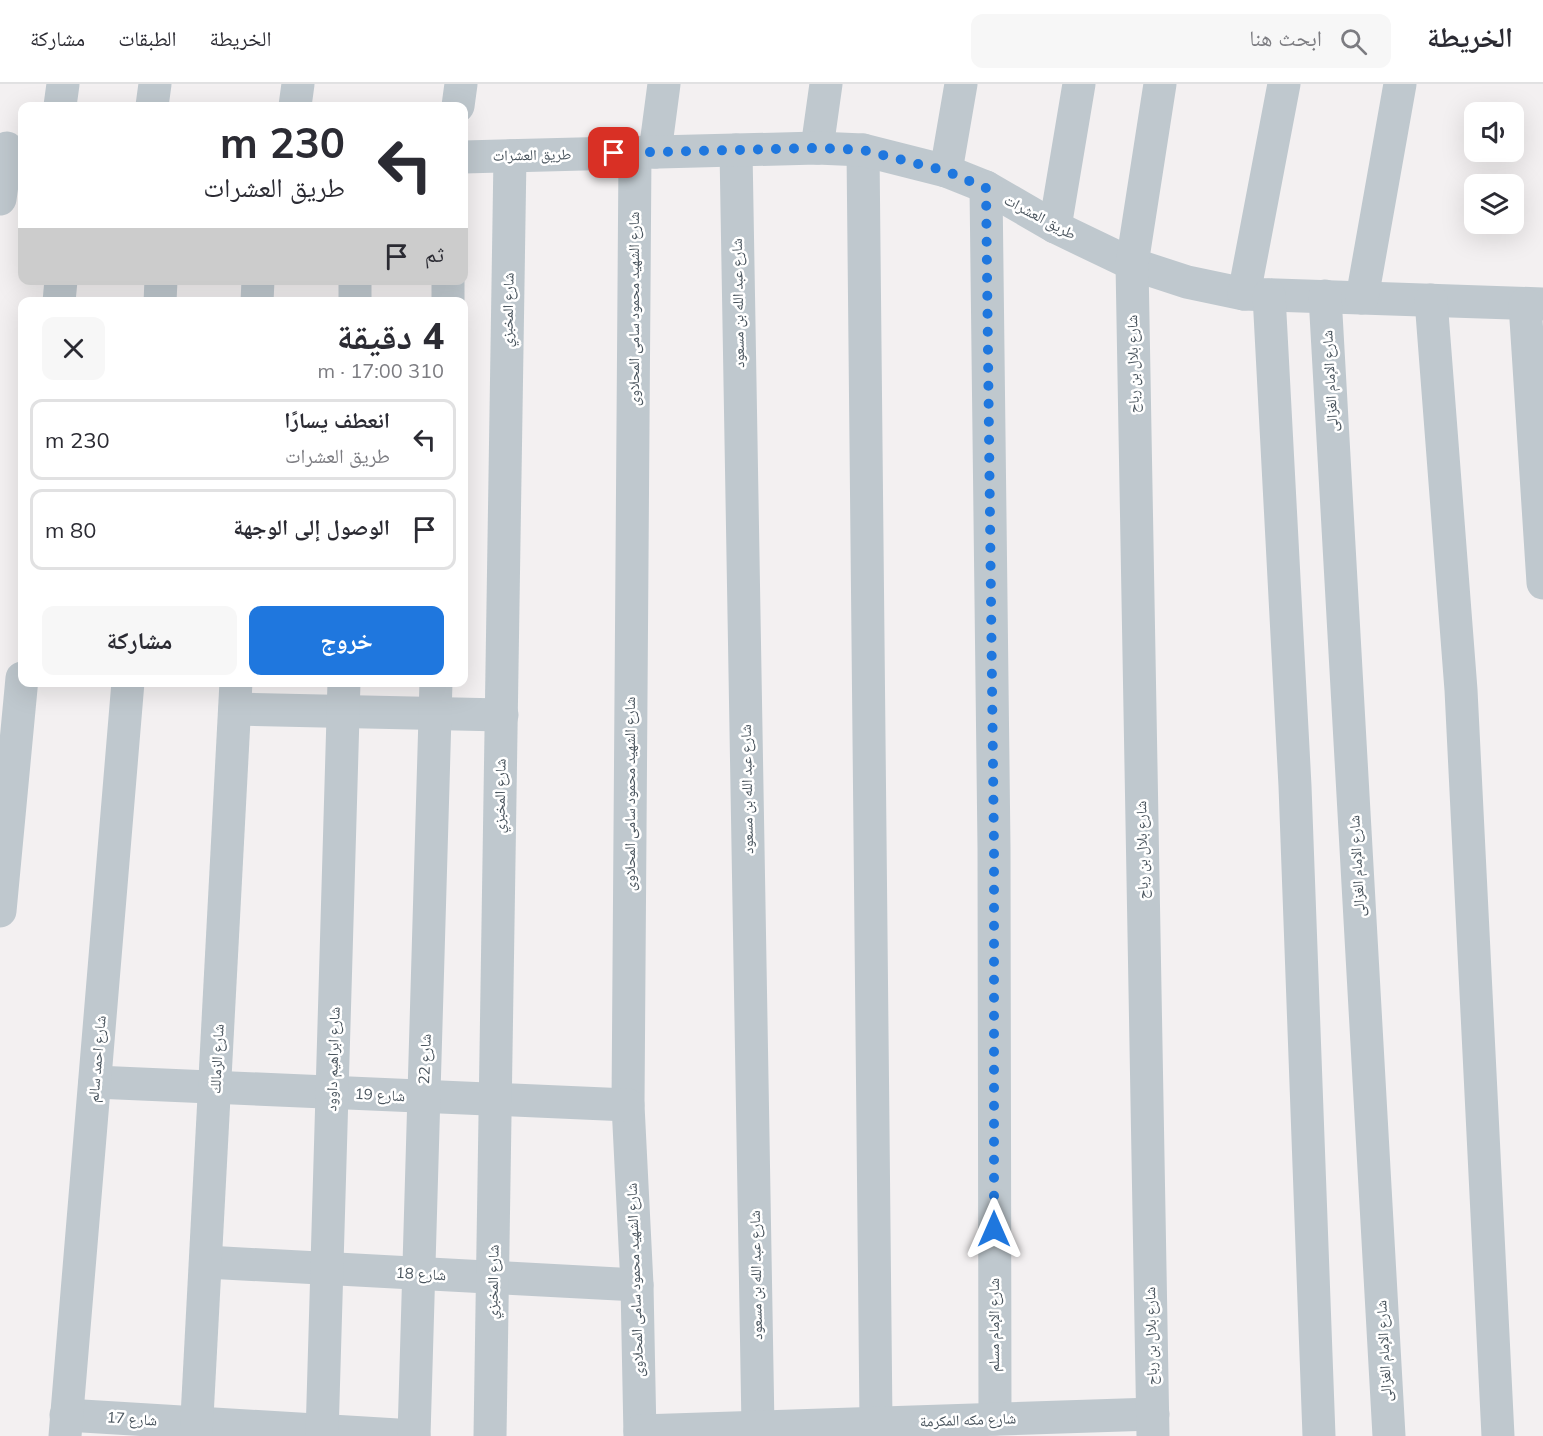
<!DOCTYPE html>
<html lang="ar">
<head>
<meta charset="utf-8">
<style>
	body { margin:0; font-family:Mulish,"Noto Naskh Arabic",sans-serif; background:#f7f7f7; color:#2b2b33; direction:rtl; height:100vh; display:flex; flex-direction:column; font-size:22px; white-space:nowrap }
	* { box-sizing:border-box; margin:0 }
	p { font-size:20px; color:#7c7c81 }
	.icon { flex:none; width:33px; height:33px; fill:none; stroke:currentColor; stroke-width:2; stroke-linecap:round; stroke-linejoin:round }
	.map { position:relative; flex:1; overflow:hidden; direction:ltr }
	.drawer { position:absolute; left:18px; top:213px; width:450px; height:390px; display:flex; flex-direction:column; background:#fff; border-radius:12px; box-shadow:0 6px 24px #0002; direction:rtl }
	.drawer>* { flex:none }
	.hud { position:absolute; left:18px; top:18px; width:450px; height:183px; border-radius:12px; box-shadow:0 6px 24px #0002; direction:rtl; background:#fff; color:#2b2b33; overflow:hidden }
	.buttons { position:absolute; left:1464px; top:18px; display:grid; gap:12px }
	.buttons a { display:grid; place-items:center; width:60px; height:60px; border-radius:12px; background:#fff; box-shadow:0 6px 24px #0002; font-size:30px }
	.pin { position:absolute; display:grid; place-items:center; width:51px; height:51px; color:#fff; margin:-26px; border-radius:12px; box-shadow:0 3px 9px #0006 }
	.me { position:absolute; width:66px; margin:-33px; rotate:0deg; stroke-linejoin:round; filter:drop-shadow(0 0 4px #0008) }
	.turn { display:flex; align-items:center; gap:21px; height:126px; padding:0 24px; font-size:27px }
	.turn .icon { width:78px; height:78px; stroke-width:2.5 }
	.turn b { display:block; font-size:42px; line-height:51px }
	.then { display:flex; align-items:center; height:57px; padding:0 24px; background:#0003; gap:12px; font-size:22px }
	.round { display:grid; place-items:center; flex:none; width:63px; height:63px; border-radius:12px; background:#f7f7f7 }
	.summary { display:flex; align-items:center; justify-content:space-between; height:102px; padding:0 24px }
	h1 { font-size:36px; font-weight:800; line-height:45px }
	.action { display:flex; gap:12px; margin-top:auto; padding:12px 24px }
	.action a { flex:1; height:69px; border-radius:12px; background:#1f77de; color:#fff; font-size:24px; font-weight:800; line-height:69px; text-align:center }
	.action a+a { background:#f7f7f7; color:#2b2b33 }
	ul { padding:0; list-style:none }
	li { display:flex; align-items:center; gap:18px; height:81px; margin:0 12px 9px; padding:0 12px; border:3px solid #e1e1e2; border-radius:12px }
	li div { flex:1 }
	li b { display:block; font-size:22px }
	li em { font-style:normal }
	header { display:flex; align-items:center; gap:36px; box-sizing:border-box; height:84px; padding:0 30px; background:#fff; border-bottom:2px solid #e1e1e2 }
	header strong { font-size:28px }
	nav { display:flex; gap:33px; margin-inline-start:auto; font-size:21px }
	.search { width:420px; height:54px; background:#f7f7f7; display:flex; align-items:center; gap:15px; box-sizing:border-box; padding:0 21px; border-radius:12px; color:#7c7c81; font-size:22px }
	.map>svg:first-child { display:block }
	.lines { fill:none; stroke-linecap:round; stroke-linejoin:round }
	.minor { stroke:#bfc8ce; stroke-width:33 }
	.route { stroke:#1f77de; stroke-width:10; stroke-dasharray:0 18 }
	.labels { text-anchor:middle; stroke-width:5; stroke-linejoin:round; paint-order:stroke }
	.street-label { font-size:15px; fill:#49545d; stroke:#fff }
</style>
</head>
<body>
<header>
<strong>الخريطة</strong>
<div class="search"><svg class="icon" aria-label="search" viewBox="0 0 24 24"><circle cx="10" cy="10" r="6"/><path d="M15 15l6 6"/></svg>ابحث هنا</div>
<nav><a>الخريطة</a><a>الطبقات</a><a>مشاركة</a></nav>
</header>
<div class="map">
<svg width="1543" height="1352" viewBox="0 0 1543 1352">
	<rect width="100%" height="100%" fill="#f3f0f1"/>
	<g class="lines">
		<g class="minor">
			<polyline points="60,22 63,0"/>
			<polyline points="152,22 155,0"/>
			<polyline points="295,22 298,0"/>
			<polyline points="458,22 461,0"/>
			<polyline points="817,64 826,0"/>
			<polyline points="736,66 758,1343"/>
			<polyline points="863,66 876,1339"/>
			<polyline points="655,68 664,0"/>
			<polyline points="635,69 628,1021 637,1201 640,1352"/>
			<polyline points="464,73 817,64 863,66 946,87 986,103 1055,143 1132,180 1187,198 1244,210 1543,220"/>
			<polyline points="946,87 961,0"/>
			<polyline points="986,103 994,764 995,1335"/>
			<polyline points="0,115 7,64"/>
			<polyline points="1055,143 1079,0"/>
			<polyline points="1244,210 1284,0"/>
			<polyline points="1269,211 1295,702 1319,1352"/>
			<polyline points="1325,212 1389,1352"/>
			<polyline points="1362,214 1400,0"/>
			<polyline points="1431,216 1461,606 1498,1352"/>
			<polyline points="59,218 61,196"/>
			<polyline points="160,218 161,196"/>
			<polyline points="257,218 258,196"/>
			<polyline points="355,218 355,196"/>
			<polyline points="448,218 448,196"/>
			<polyline points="1525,220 1543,499"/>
			<polyline points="235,625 502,631"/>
			<polyline points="0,827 22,594"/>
			<polyline points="95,998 628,1021"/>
			<polyline points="206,1178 637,1201"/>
			<polyline points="66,1331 414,1352"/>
			<polyline points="640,1347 1153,1330"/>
			<polyline points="65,1352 128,598"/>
			<polyline points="196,1352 236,598"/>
			<polyline points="322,1352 344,598"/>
			<polyline points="414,1352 436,598"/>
			<polyline points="490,1352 510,72"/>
			<polyline points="1153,1352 1132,180 1160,0"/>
		</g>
	</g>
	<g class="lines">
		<polyline class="route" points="614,69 817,64 863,66 946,87 986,104 994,764 994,1145"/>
	</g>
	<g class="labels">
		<g class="street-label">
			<text transform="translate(532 71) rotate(-1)" y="5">طريق العشرات</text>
			<text transform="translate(1040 133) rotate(28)" y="5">طريق العشرات</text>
			<text transform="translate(738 219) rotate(-91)" y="5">شارع عبد الله بن مسعود</text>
			<text transform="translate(634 225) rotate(-90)" y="5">شارع الشهيد محمود سامى المحلاوى</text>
			<text transform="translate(508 226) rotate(-89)" y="5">شارع المخبزي</text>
			<text transform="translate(1133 280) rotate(-91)" y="5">شارع بلال بن رباح</text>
			<text transform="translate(1330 297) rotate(-93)" y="5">شارع الإمام الغزالى</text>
			<text transform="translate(747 705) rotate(-91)" y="5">شارع عبد الله بن مسعود</text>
			<text transform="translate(630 710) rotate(-90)" y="5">شارع الشهيد محمود سامى المحلاوى</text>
			<text transform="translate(500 712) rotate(-89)" y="5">شارع المخبزي</text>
			<text transform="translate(1142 766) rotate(-91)" y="5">شارع بلال بن رباح</text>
			<text transform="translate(1357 782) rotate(-93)" y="5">شارع الإمام الغزالى</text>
			<text transform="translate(97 975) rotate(-85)" y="5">شارع احمد سالم</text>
			<text transform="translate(217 975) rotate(-87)" y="5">شارع الزمالك</text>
			<text transform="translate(333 975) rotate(-88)" y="5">شارع ابراهيم داوود</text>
			<text transform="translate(425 975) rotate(-88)" y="5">شارع 22</text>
			<text transform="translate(380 1011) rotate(3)" y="5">شارع 19</text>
			<text transform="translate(421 1190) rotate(3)" y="5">شارع 18</text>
			<text transform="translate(756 1191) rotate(-91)" y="5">شارع عبد الله بن مسعود</text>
			<text transform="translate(635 1196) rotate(-92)" y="5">شارع الشهيد محمود سامى المحلاوى</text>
			<text transform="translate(493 1198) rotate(-89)" y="5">شارع المخبزي</text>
			<text transform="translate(994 1241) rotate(-90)" y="5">شارع الإمام مسلم</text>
			<text transform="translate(1151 1252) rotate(-91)" y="5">شارع بلال بن رباح</text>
			<text transform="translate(1384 1267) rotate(-93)" y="5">شارع الإمام الغزالى</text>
			<text transform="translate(132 1335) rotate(4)" y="5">شارع 17</text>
			<text transform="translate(968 1336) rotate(-2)" y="5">شارع مكه المكرمة</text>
		</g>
	</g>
</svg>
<div class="buttons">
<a><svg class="icon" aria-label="sound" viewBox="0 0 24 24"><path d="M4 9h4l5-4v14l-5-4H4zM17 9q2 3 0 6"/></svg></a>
<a><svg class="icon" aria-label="layers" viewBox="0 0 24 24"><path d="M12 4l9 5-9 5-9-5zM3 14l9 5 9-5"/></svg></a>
</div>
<div class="pin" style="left:614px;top:69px;background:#d93025"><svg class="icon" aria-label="arrive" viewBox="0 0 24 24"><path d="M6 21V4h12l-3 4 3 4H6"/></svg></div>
<svg class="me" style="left:994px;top:1145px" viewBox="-20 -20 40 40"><path d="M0-17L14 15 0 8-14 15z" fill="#1f77de" stroke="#fff" stroke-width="4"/></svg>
<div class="hud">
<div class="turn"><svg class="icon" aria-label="left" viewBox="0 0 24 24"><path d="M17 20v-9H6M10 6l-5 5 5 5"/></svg><div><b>230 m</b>طريق العشرات</div></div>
<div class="then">ثم<svg class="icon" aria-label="arrive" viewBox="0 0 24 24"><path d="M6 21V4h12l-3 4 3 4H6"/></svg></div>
</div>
<section class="drawer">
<div class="summary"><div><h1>4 دقيقة</h1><p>310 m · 17:00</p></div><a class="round"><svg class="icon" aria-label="close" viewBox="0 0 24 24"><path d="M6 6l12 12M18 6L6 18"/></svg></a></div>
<ul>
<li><svg class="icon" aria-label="left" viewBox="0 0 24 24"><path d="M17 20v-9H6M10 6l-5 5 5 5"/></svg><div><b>انعطف يسارًا</b><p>طريق العشرات</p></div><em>230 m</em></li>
<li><svg class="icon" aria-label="arrive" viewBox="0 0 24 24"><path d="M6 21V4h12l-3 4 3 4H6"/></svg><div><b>الوصول إلى الوجهة</b></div><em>80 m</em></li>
</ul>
<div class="action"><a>خروج</a><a>مشاركة</a></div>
</section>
</div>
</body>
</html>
